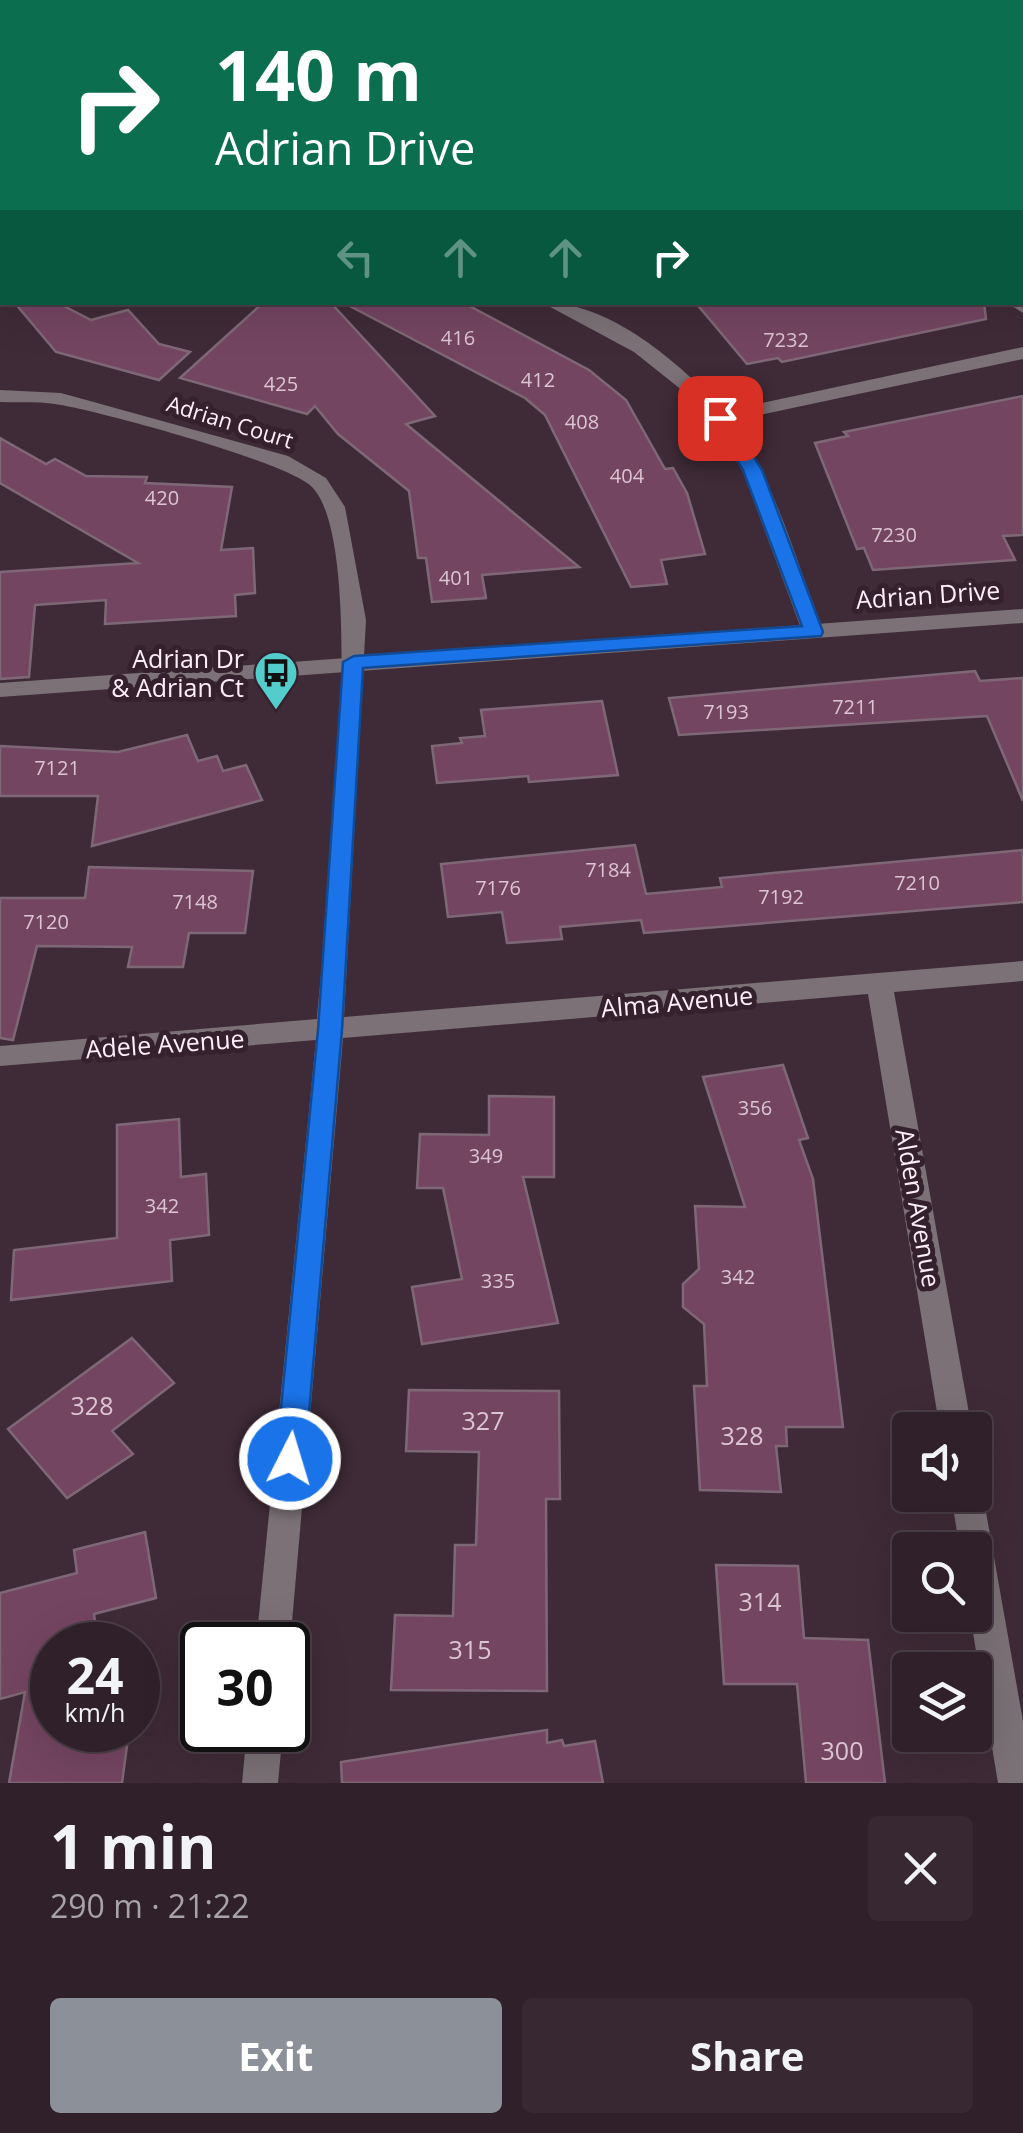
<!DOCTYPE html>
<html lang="en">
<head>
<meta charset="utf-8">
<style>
	body { margin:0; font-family:"Open Sans",sans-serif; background:#372831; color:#f1f3f6; height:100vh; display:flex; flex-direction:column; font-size:38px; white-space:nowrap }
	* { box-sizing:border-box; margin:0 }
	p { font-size:32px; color:#a7a3a8 }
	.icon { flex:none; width:55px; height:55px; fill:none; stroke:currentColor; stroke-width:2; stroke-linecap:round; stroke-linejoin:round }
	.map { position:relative; height:1783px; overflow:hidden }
	.side { display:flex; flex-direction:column; background:#2f2029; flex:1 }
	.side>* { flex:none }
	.hud { position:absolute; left:0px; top:0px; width:1025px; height:305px; box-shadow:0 10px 40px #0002,0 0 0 2px #4a3e46; background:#0b6e4f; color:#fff; overflow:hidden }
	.fabs { position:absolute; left:892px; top:1412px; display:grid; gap:20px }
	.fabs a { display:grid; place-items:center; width:100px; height:100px; border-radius:10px; background:#2f2029; box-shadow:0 10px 40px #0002,0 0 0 2px #4a3e46; font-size:50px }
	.speed { position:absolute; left:30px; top:1622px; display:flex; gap:20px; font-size:50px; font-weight:700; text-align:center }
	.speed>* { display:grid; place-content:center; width:130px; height:130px; border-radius:50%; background:#2f2029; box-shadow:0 10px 40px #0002,0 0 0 2px #4a3e46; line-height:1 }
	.speed small { font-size:25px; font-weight:400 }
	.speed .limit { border:5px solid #111; border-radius:15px; background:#fff; color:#111 }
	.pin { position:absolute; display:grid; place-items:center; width:85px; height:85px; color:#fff; margin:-42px; border-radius:20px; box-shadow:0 5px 15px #0006 }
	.me { position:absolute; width:110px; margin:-55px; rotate:5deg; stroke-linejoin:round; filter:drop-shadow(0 0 8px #0008) }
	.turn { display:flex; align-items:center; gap:35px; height:210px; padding:0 50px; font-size:45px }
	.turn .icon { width:130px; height:130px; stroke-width:2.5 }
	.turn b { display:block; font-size:70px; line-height:85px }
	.lanes { display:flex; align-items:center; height:95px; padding:0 50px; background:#0003; justify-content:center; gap:50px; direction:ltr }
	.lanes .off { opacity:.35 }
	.round { display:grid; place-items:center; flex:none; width:105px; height:105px; border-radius:10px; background:#372831 }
	.head { display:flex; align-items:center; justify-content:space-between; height:170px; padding:0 50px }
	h1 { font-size:60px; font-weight:700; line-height:75px }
	.button { display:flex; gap:20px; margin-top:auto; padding:20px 50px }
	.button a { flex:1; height:115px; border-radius:10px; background:#8c9099; color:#fff; font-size:40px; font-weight:700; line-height:115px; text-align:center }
	.button a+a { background:#372831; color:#f1f3f6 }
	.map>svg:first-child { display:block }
	.built { fill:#4f3544 }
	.building { fill:#744561; stroke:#7f6875; stroke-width:2.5 }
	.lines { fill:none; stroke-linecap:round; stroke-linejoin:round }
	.service { fill:#7b7176; fill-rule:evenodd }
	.minor { fill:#7b7176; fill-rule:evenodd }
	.tertiary { fill:#7b7176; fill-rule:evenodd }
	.route { fill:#1a73e8; stroke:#114b97; stroke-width:2.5 }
	.labels { text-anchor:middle; stroke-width:10; stroke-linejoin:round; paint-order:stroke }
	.number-label { font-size:20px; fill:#dcc5d2 }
	.far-street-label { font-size:22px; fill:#fef0f8; stroke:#34212d }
	.street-label { font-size:25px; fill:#fef0f8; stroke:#34212d }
	.poi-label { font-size:25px; fill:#fef0f8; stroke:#34212d; text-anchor:end }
	.near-number-label { font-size:25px; fill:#dcc5d2 }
</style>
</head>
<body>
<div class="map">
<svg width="1023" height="1783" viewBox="0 0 1023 1783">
	<rect width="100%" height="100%" fill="#3f2b37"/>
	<polygon class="built" points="573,0 1023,0 1023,6 1022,2"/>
	<g class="building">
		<polygon points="14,302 56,302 91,320 128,310 159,344 190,352 159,380 56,352"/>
		<polygon points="264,302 330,302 435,416 406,424 579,567 482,575 486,598 432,602 426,558 418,558 409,491 338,434 315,406 307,414 180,378"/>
		<polygon points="342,302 462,302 589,370 626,400 665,469 673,468 687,493 705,554 661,560 667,584 631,587 545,415 525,398"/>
		<polygon points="695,302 984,302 986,319 782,362 778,358 747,364"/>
		<polygon points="1023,396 1023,535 1003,536 1015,560 873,570 864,548 857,549 815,443 848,436 844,432"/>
		<polygon points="0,438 46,464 55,459 86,476 147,477 145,483 232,487 221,550 253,548 255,593 235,595 236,616 105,624 106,600 35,605 29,677 0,679 0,572 138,563 0,483"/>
		<polygon points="975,671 980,681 1023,678 1023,801 987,716 679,735 669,698"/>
		<polygon points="602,701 618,775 529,782 528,776 437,783 432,746 462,743 460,738 485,736 481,710"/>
		<polygon points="187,735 198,761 217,756 223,771 246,765 262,800 92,846 98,796 0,796 0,746 118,752"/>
		<polygon points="635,845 646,894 722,887 720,878 1023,850 1023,902 644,933 641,920 560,927 562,939 507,943 502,912 448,917 441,864"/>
		<polygon points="89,867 253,871 245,933 189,933 183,967 128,967 132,947 37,946 13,1040 0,1038 0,898 85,898"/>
		<polygon points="783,1065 808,1138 799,1140 813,1179 843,1427 786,1427 787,1446 776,1446 781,1492 700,1490 694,1386 707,1386 704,1324 683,1307 683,1284 699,1269 695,1206 745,1207 703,1077"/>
		<polygon points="489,1096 554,1097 554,1177 523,1177 558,1323 422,1344 412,1287 462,1279 443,1188 417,1188 420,1134 489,1135"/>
		<polygon points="179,1119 181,1177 206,1174 209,1235 170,1240 172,1281 11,1300 14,1250 117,1238 117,1125"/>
		<polygon points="132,1338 174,1383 112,1431 133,1454 67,1498 8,1429"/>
		<polygon points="409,1390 559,1391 560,1499 546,1499 547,1691 391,1690 395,1615 453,1616 455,1545 476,1545 479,1452 406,1451"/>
		<polygon points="145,1532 156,1598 94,1614 97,1638 52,1645 52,1730 129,1731 122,1783 9,1783 25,1692 0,1699 0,1593 77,1573 74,1550"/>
		<polygon points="716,1565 798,1566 804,1638 868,1640 885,1783 806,1783 797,1684 724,1684"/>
		<polygon points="547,1730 547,1743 562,1740 564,1746 595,1741 603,1783 342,1783 341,1762"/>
	</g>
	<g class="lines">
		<rect class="service" x="1022" y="71" width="1" height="8"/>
		<g class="minor">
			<polygon points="90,0 109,0 110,2 92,2"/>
			<polygon points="0,150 2,151 2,161 0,160"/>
			<polygon points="1022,299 1023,313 1006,302 1022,302"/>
			<path d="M541,302c70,0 138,61 184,109l298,-64v12l-291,62c45,63 63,140 92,210l-11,7 -11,-7 -59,-159 -32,-52 -23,-25 -54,-43z"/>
			<path d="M0,390l61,3 227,63 38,22 19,29 21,113 -22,397 679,-56v20l-129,11 78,438h-32l-72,-436 -525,44 -53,607 -2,6v-6h-32l60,-605 -316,26v-20l317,-27c8,-94 54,-472 -5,-532 -24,-25 -210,-75 -251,-82 -20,-4 -41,-2 -61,-3z"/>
			<polygon points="975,1483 983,1495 1023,1721 1023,1783 998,1783 970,1615 975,1615 975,1550 960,1550 951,1495 975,1495"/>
			<polygon points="247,1730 283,1730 278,1783 242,1783"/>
		</g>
		<g class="tertiary">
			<polygon points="462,0 487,0 488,2 464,2"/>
			<rect x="1022" y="146" width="1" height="10"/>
			<polygon points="1023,609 1023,623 0,697 0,683"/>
		</g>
	</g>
	<polygon class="route" points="720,413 727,414 762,470 823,632 821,636 363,668 342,1030 305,1459 301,1468 290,1472 280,1468 276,1459 318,1030 343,662 354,656 802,626 743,470 712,418"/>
	<defs>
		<symbol id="bus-pin" viewBox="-11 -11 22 30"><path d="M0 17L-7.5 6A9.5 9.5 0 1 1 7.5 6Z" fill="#53cdcb" stroke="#34212d"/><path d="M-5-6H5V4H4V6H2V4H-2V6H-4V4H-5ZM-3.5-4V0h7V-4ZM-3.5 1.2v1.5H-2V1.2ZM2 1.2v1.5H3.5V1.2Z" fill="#111"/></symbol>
	</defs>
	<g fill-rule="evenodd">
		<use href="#bus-pin" x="251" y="648" width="50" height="68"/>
	</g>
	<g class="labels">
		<g class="number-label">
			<text x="458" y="345">416</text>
			<text x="786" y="347">7232</text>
			<text x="538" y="387">412</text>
			<text x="281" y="391">425</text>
			<text x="582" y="429">408</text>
			<text x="627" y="483">404</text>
			<text x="162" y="505">420</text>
			<text x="894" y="542">7230</text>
			<text x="456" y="585">401</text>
			<text x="855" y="714">7211</text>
			<text x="726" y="719">7193</text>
			<text x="57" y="775">7121</text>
			<text x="608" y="877">7184</text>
			<text x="917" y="890">7210</text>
			<text x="498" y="895">7176</text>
			<text x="781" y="904">7192</text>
			<text x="195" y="909">7148</text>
			<text x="46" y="929">7120</text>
			<text x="755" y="1115">356</text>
			<text x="486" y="1163">349</text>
			<text x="162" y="1213">342</text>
			<text x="738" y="1284">342</text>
			<text x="498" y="1288">335</text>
		</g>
		<g class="far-street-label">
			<text transform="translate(230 422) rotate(17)" y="8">Adrian Court</text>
		</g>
		<g class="street-label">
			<text transform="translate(928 595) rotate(-4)" y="9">Adrian Drive</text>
			<text transform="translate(677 1002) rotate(-5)" y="9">Alma Avenue</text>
			<text transform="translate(165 1044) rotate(-4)" y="9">Adele Avenue</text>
			<text transform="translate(918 1208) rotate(80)" y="9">Alden Avenue</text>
		</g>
		<g class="poi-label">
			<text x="244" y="668">Adrian Dr<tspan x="244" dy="29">&amp; Adrian Ct</tspan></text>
		</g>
		<g class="near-number-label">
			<text x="92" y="1415">328</text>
			<text x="483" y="1430">327</text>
			<text x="742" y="1445">328</text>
			<text x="760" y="1611">314</text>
			<text x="470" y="1659">315</text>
			<text x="842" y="1760">300</text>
		</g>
	</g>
</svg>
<div class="fabs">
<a><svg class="icon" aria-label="sound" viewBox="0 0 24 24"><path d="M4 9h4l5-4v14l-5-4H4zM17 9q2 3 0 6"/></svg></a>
<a><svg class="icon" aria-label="search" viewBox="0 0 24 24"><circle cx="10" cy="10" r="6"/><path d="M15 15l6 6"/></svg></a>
<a><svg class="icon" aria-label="layers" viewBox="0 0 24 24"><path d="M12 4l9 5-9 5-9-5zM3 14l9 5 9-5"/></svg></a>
</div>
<div class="speed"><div>24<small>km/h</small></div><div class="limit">30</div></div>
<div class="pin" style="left:720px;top:418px;background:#d93025"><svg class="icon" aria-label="arrive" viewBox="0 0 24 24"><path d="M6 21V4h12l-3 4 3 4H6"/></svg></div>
<svg class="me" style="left:290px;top:1459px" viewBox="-20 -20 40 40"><circle r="17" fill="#1a73e8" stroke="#fff" stroke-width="3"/><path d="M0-11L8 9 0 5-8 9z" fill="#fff"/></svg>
<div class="hud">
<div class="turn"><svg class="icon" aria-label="right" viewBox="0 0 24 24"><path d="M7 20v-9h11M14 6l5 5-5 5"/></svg><div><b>140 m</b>Adrian Drive</div></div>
<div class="lanes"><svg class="icon off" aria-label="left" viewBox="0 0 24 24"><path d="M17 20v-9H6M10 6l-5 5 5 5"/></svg><svg class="icon off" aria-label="ahead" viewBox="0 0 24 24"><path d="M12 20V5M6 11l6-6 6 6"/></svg><svg class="icon off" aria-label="ahead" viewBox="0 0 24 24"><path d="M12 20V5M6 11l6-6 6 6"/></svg><svg class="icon" aria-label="right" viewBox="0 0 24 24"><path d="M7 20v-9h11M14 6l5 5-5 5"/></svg></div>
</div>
</div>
<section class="side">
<div class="head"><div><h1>1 min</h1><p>290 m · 21:22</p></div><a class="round"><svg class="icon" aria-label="close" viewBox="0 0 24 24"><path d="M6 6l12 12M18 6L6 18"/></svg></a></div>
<div class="button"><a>Exit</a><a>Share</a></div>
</section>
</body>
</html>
